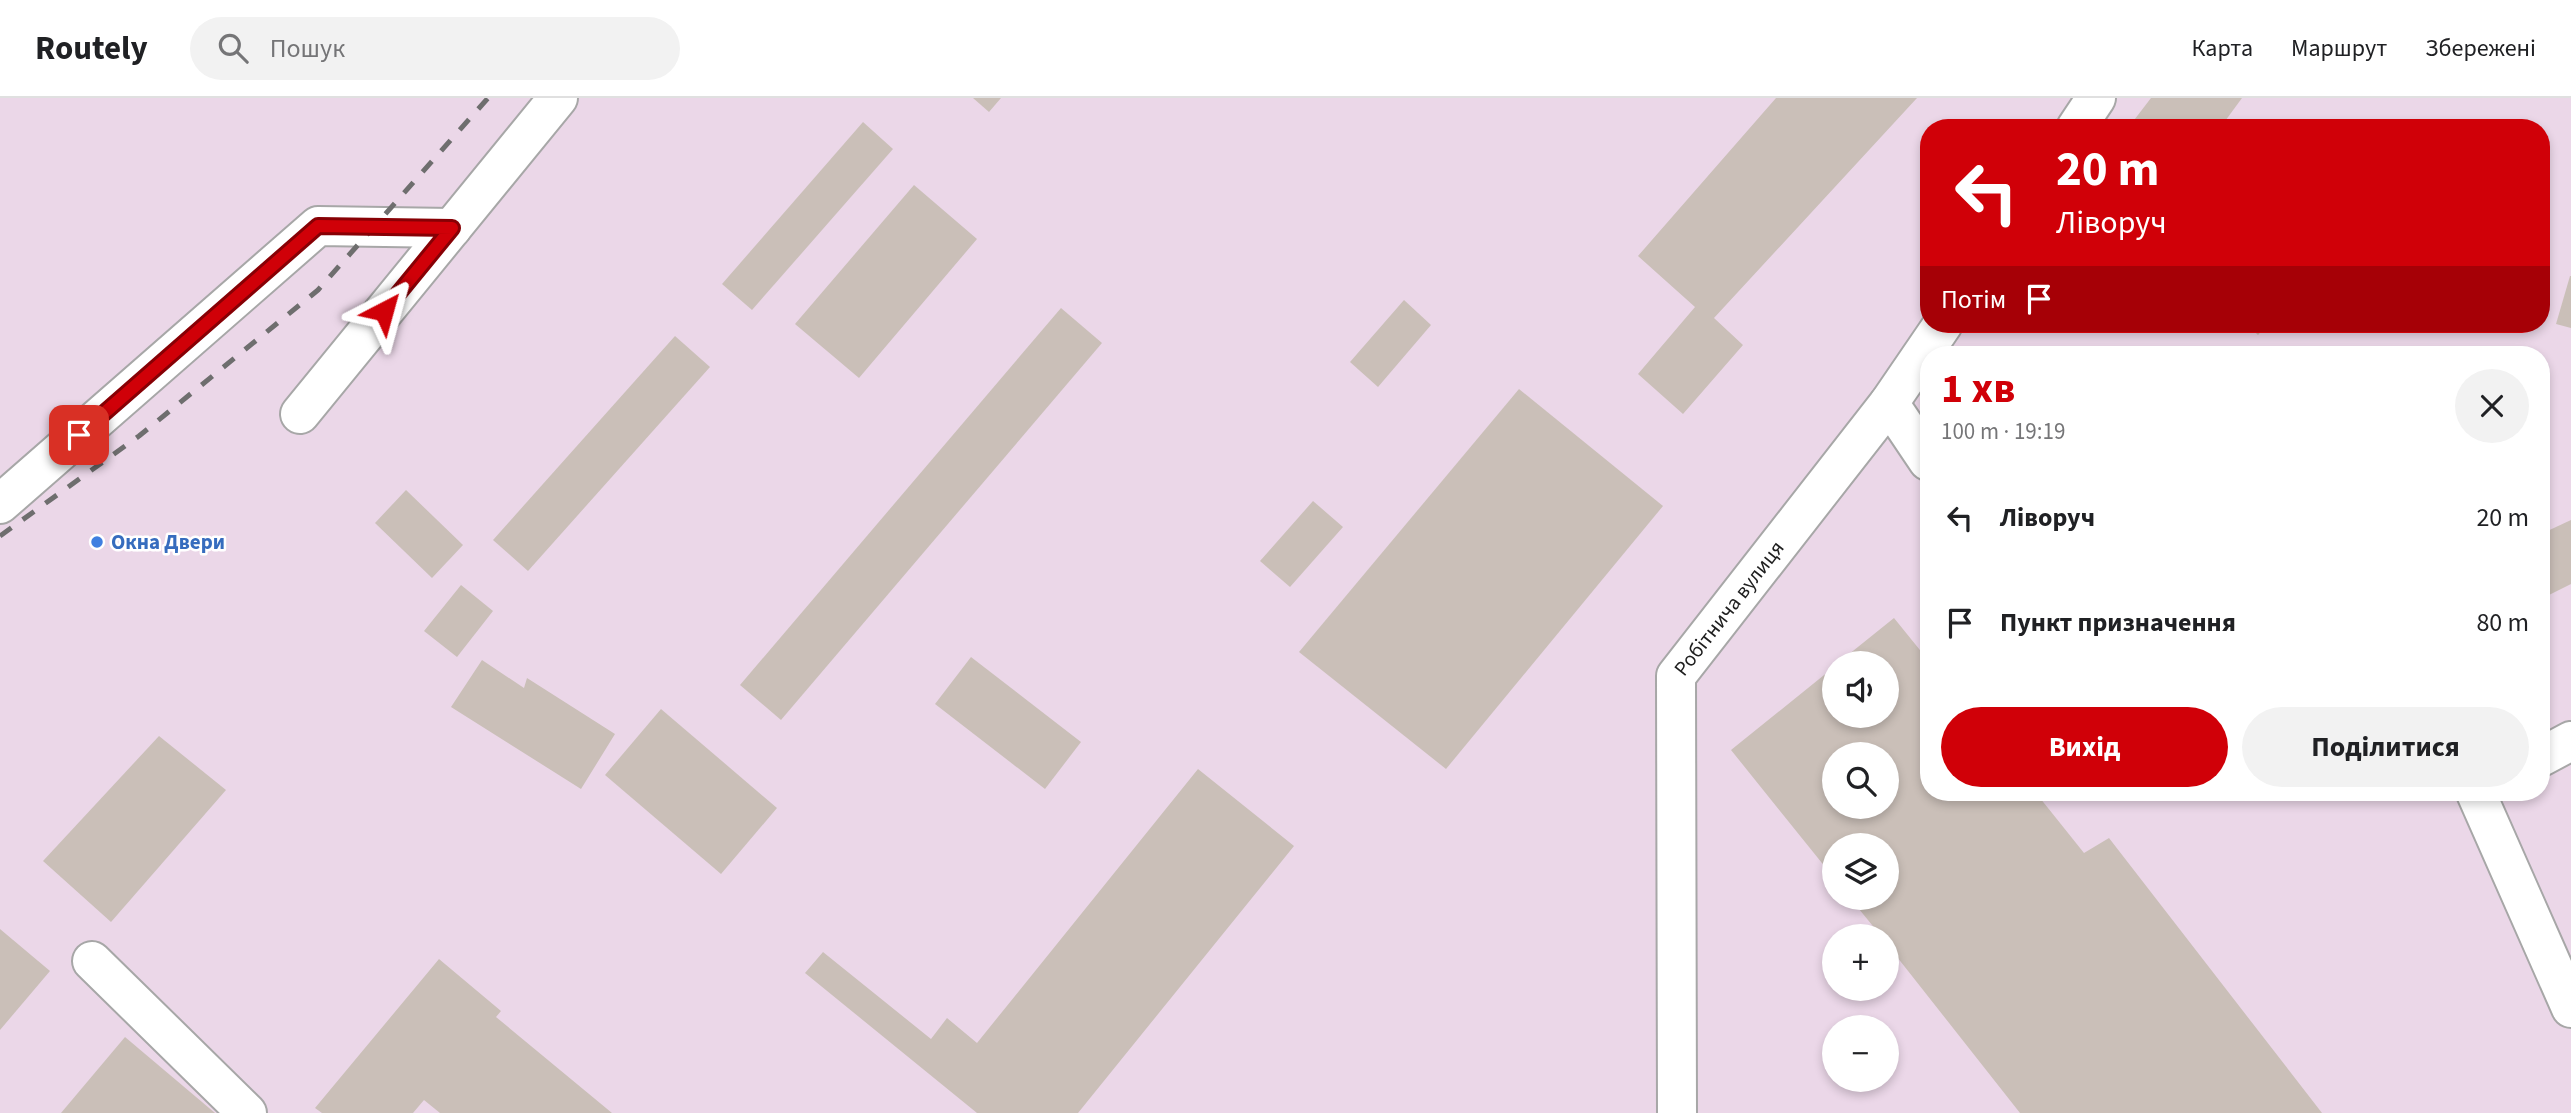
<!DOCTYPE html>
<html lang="uk">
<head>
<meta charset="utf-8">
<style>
	body { margin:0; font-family:"Source Sans 3",sans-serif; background:#f2f2f2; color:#202124; height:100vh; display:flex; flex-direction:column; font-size:26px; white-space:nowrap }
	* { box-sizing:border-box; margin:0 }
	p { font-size:23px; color:#757577 }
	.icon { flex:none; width:38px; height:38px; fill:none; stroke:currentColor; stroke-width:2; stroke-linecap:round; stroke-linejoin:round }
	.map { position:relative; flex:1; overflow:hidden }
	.panel { position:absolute; left:1920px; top:248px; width:630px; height:455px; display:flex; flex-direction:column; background:#fff; border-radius:28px; box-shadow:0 4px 10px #0003 }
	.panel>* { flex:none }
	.hud { position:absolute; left:1920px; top:21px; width:630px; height:214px; border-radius:28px; box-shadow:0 4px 10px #0003; background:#d00008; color:#fff; overflow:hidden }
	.fabs { position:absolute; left:1822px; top:553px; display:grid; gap:14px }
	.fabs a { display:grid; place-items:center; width:77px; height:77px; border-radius:50%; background:#fff; box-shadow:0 4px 10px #0003; font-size:35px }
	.pin { position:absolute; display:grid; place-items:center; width:60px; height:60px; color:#fff; margin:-30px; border-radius:14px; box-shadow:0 4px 10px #0006 }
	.me { position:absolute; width:77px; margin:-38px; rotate:39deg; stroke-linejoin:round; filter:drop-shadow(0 0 5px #0008) }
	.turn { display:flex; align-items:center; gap:24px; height:147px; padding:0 21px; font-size:32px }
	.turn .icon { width:91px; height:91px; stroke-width:2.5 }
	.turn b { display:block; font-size:49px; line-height:60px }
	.then { display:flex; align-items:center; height:66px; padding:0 21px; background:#0003; gap:14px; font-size:26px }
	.round { display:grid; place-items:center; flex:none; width:74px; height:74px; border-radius:37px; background:#f2f2f2 }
	.head { display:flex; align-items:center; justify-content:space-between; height:119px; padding:0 21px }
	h1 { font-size:42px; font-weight:700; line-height:52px; color:#d00008 }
	.cta { display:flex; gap:14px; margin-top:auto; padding:14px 21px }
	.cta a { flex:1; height:80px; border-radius:42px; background:#d00008; color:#fff; font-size:28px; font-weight:700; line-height:80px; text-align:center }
	.cta a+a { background:#f2f2f2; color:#202124 }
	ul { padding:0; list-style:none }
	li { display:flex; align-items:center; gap:21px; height:105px; padding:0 21px }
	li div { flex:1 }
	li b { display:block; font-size:26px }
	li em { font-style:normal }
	header { display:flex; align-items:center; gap:42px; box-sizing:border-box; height:98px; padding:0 35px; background:#fff; border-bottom:2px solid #e0e0e0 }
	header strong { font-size:33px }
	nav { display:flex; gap:38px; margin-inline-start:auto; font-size:24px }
	.search { width:490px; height:63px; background:#f2f2f2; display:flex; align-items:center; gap:18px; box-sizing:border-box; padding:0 24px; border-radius:38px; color:#757577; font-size:26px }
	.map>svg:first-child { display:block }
	.industrial { fill:#ebd7e8; fill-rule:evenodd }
	.building { fill:#cabfb8; fill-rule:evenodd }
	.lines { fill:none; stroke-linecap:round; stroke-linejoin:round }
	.minor-casing { stroke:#a7a7a7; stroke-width:42 }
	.minor { stroke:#fff; stroke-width:38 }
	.rail { stroke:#6e6e6e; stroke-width:5; stroke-dasharray:14 14; stroke-linecap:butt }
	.route-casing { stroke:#870005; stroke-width:18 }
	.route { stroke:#d00008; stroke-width:12 }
	.shop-dot { fill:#3f7fe0; stroke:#fff; stroke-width:2.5 }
	.labels { text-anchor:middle; stroke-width:5; stroke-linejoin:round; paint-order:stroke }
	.shop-label { font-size:21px; font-weight:bold; fill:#366cbe; stroke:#fff; text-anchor:start }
	.street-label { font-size:21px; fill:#202020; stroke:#fff }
</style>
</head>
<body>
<header>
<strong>Routely</strong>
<div class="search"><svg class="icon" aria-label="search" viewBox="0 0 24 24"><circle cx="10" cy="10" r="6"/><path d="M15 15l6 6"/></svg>Пошук</div>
<nav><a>Карта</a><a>Маршрут</a><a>Збережені</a></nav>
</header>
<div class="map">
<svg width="2571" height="1015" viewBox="0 0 2571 1015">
	<rect width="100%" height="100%" fill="#f1ede6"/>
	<path class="industrial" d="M0,0h2571v1015h-2571zM1928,30h613v196h-613zM1928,257h613v438h-613zM1834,565h52v53h-52zM1834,656h52v53h-52zM1834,747h52v53h-52zM1834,838h52v53h-52zM1834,929h52v53h-52z"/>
	<g class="building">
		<polygon points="973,0 1001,0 989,14"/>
		<polygon points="1776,0 1917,0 1714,220 1743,247 1683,316 1638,276 1695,209 1638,158"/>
		<polygon points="2151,0 2242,0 2220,30 2128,30"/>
		<polygon points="863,24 893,51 752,212 722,186"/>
		<polygon points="914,87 977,141 859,280 795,226"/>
		<polygon points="2570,178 2571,178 2571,230 2556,226"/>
		<polygon points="1404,202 1431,227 1378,289 1350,264"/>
		<polygon points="1061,210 1102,245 781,622 740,587"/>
		<polygon points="2246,226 2268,226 2258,237"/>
		<polygon points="675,238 710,269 528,473 493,442"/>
		<polygon points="1519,291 1663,408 1446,671 1299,554"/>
		<polygon points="406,392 463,447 432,480 375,425"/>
		<polygon points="1313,403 1343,429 1290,489 1260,463"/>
		<polygon points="2571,422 2571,486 2541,501 2541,436"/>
		<polygon points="461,487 493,513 457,559 424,533"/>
		<path d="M1894,520l34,42v133h108l48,60 25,-15 213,275h-302l-134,-170v-7h-5l-31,-38h36v-53h-52v33l-103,-128 103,-83v49h52v-53h-48zM1834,656h52v53h-52z"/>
		<polygon points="971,559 1081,644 1045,691 935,606"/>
		<polygon points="482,562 524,590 527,580 615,636 581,691 451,609"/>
		<polygon points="661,611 777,710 721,776 605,677"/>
		<polygon points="159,638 226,692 111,824 43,763"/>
		<polygon points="1198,671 1294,748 1078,1015 977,1015 805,875 823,854 931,941 947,920 977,945"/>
		<polygon points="0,831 50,873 0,932"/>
		<polygon points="439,861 501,913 496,919 612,1015 440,1015 424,1002 413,1015 322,1015 315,1010"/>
		<polygon points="125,939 215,1015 61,1015"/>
	</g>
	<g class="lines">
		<defs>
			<g id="minor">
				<polyline points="2076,30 2096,0"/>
				<polyline points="1889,305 1928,363"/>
				<polyline points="300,316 558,0"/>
				<polyline points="0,406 318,128 452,130"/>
				<polyline points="2541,659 2571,643"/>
				<polyline points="2476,695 2571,910"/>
				<polyline points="92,863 247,1015"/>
				<path id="s1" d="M1677,1015l-1,-437 213,-273 54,-79"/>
			</g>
		</defs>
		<use href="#minor" class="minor-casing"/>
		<use href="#minor" class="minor"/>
		<polyline class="rail" points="0,438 139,338 318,192 488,0"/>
	</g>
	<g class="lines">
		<defs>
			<polyline id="route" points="79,337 318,128 452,130 384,213"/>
		</defs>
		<use href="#route" class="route-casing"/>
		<use href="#route" class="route"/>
	</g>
	<circle class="shop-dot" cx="97" cy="444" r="7"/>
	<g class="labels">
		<g class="shop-label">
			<text x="111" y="451">Окна Двери</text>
		</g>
		<g class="street-label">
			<text dy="7" stroke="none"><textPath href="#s1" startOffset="523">Робітнича вулиця</textPath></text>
		</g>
	</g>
</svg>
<div class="fabs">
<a><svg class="icon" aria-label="sound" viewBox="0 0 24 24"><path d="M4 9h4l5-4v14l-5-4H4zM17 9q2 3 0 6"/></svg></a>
<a><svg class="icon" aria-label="search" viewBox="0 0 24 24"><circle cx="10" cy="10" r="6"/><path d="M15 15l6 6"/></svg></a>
<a><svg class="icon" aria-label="layers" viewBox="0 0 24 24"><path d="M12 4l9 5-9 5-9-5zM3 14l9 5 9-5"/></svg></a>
<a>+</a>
<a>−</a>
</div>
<div class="pin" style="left:79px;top:337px;background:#d93025"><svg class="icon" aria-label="arrive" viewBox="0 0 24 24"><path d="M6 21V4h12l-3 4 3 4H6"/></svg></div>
<svg class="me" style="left:384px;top:213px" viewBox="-20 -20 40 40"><path d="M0-17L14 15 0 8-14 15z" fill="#d00008" stroke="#fff" stroke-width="4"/></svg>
<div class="hud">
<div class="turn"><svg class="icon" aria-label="left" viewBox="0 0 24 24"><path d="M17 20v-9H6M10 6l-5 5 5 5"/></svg><div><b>20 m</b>Ліворуч</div></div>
<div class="then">Потім<svg class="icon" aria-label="arrive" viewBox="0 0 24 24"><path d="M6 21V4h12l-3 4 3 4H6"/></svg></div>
</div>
<section class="panel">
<div class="head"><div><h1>1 хв</h1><p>100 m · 19:19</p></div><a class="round"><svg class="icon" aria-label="close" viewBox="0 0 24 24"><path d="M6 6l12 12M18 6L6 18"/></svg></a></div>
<ul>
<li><svg class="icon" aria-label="left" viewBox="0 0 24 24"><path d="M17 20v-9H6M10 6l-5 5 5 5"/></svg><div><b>Ліворуч</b></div><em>20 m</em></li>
<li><svg class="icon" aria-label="arrive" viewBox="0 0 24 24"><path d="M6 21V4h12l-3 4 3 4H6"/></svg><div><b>Пункт призначення</b></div><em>80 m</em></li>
</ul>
<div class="cta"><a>Вихід</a><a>Поділитися</a></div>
</section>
</div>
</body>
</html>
